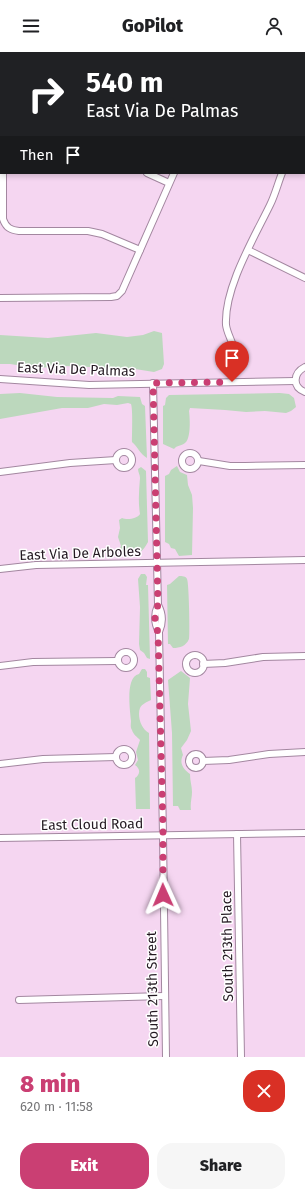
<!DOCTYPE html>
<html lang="en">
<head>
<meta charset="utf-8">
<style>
	body { margin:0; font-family:"Fira Sans",sans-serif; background:#f6f6f6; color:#202124; height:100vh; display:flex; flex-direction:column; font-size:15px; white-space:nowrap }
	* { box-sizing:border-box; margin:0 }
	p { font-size:13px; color:#757577 }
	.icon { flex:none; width:22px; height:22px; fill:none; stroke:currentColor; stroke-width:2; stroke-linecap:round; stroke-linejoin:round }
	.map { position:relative; height:1005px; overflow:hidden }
	.sheet { display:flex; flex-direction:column; background:#fff; flex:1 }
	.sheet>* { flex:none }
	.top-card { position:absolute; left:0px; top:0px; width:305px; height:122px; box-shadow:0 2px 6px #0003; background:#202124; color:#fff; overflow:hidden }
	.pin { position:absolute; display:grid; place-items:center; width:34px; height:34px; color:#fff; margin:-41px -17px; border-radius:50% 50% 50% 0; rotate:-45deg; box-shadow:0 0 4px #0007 }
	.pin .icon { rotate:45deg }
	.me { position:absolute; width:44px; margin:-22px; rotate:359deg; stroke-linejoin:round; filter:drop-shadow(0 0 3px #0008) }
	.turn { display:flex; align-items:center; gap:14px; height:84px; padding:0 20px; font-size:18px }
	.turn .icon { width:52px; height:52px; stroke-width:2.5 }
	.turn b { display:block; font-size:28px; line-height:34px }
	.then { display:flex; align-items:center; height:38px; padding:0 20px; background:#0003; gap:8px; font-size:15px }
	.round { display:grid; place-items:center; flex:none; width:42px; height:42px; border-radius:16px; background:#f6f6f6 }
	.overview { display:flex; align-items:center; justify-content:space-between; height:68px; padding:0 20px }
	h1 { font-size:24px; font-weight:800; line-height:30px; color:#ca3f73 }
	.cta { display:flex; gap:8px; margin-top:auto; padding:8px 20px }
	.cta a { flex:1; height:46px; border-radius:16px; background:#ca3f73; color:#fff; font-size:16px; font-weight:800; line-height:46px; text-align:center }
	.cta a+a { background:#f6f6f6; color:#202124 }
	header { display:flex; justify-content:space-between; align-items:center; height:52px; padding:0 20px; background:#fff; font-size:18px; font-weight:800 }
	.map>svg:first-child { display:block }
	.grass { fill:#bcd8bd }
	.park { fill:url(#park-crowns) }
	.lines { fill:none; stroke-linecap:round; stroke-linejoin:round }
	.street-casing { stroke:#a387a0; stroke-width:8 }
	.street { stroke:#fff; stroke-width:6 }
	.route { stroke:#ca3f73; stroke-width:7; stroke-dasharray:0 12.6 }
	.labels { text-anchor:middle; stroke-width:3; stroke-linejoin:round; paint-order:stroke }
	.street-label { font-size:14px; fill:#241922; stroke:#fff }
</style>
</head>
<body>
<header><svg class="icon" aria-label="menu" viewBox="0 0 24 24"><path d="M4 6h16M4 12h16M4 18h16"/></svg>GoPilot<svg class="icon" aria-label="person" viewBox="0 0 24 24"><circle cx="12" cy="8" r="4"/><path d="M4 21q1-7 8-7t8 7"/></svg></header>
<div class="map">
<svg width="305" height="1005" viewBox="0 0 305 1005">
	<defs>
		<pattern id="park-crowns" width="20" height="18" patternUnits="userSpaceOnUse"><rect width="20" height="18" fill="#bcd8bd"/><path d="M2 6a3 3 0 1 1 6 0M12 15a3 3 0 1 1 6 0" fill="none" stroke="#a1b9a2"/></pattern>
	</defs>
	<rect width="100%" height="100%" fill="#f5d6f1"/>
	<g class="grass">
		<polygon points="154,279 162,281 164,312 162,317 154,320 135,317 106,318 90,315 65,314 37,316 10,312 0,312 0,283 48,286 96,281 127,285 143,283"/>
		<path d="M20,341l37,4 56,1 5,-2 22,1 2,7 3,2 2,52c-7,-4 -9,-11 -15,-16 0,-8 1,-33 -1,-38l-3,-1 -11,2 -13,-1 -16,4h-26l-62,11v-25z"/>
		<path d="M280,341l9,1 5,4 2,9 -5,4 -5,2 -21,-2 -19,1 -21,-2 -35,-2 -1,3c1,7 2,28 -4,32 -4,3 -8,2 -11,6l-11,-5v-38l2,-1 1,-7 3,-3z"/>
		<polygon points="177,414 180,420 187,423 188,433 192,443 193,456 192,503 179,504 175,497 171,496 169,492 165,490 165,424 169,422 171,418"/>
		<path d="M141,415l5,4 2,71c-8,15 -13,11 -28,11l-1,-3 2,-4 -3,-9 2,-9 -1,-8 3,-2c5,2 15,1 18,-4 -2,-12 -1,-24 0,-36 0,-3 -2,-6 -2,-9z"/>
		<polygon points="141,522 145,522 147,525 146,533 148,533 150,607 147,606 144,601 140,598 139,592 140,555 138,527"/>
		<path d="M179,524c3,0 7,0 8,3 2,3 3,58 2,60 -3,7 -9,9 -16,9l-3,-4h-2l-1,-59 3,-1z"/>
		<path d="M142,617h3l2,3v5l3,1 1,22c-4,2 -9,4 -11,8 -3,8 1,21 9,25l1,76h-14l-1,-31c5,-3 6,-9 0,-13l3,-5 -2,-8 4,-12c-3,-3 -7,-6 -8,-10 -2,-3 -1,-6 -1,-9 -1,-11 -6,-44 8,-47z"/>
		<path d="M181,619l9,7 -2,26 3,27 -4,9 -6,8 2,7c-4,8 0,14 7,19 0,7 2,12 2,18 0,6 -2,11 -1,18h-11l-2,-4h-5l-1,-73 -4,-53z"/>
	</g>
	<rect class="park" x="47" y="0" width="107" height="1"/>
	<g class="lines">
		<defs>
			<g id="street">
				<polyline points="193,0 193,1"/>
				<polyline points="297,0 297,1"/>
				<polyline points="304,117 305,118"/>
				<path d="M3,121v46c3,9 8,11 16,12h69l14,3 38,16"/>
				<polyline points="147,121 169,131"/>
				<polyline points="248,198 305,226"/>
				<polyline points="0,246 111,245 117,244 122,239 174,121"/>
				<path d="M232,291c-2,-6 -5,-11 -6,-18 -2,-37 28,-87 44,-120 5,-10 8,-22 12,-32"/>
				<path d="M305,315c-12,6 -13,20 0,25"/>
				<polyline points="0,327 89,333 295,329"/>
				<path d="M153,331l5,222c5,9 5,18 1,27"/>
				<circle cx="124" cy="408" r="8"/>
				<circle cx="190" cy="409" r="8"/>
				<polyline points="199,409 230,414 245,414 305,413"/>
				<polyline points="0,420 70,411 116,408"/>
				<polyline points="0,517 36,513 305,508"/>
				<path d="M158,553c-4,9 -4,18 1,27l4,203 3,222"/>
				<circle cx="126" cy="608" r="8"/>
				<circle cx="195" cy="612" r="9"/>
				<polyline points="203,612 225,611 263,605 305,604"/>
				<polyline points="0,614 33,610 117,609"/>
				<circle cx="124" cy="705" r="8"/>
				<circle cx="196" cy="709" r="7"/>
				<polyline points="203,709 229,708 269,702 305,700"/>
				<polyline points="0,712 43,707 116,705"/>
				<polyline points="237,782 241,1005"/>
				<polyline points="0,786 305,781"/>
				<polyline points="19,948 164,944"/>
			</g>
		</defs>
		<use href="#street" class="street-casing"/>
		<use href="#street" class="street"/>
	</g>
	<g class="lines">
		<path class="route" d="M163,843v-67l-5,-196c-4,-9 -4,-18 0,-27l-5,-222 79,-1"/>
	</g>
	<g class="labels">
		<g class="street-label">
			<text transform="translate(76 317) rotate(2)" y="5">East Via De Palmas</text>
			<text transform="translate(80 501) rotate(-2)" y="5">East Via De Arboles</text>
			<text transform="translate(92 772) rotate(-1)" y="5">East Cloud Road</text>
			<text transform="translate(227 894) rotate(-91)" y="5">South 213th Place</text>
			<text transform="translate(152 937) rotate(-91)" y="5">South 213th Street</text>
		</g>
	</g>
</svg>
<div class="pin" style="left:232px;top:330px;background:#d93025"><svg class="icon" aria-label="arrive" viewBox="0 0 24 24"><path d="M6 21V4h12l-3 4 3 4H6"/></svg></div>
<svg class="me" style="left:163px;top:843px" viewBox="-20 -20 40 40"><path d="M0-17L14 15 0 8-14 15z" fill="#ca3f73" stroke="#fff" stroke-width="4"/></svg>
<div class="top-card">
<div class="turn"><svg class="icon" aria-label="right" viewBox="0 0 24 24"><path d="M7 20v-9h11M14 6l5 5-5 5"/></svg><div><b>540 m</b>East Via De Palmas</div></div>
<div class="then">Then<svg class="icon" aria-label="arrive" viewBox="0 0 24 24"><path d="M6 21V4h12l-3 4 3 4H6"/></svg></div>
</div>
</div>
<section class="sheet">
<div class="overview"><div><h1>8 min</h1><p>620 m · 11:58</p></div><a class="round" style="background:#d93025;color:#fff"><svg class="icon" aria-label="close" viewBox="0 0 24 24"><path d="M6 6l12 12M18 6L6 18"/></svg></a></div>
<div class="cta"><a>Exit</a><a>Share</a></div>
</section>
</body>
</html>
